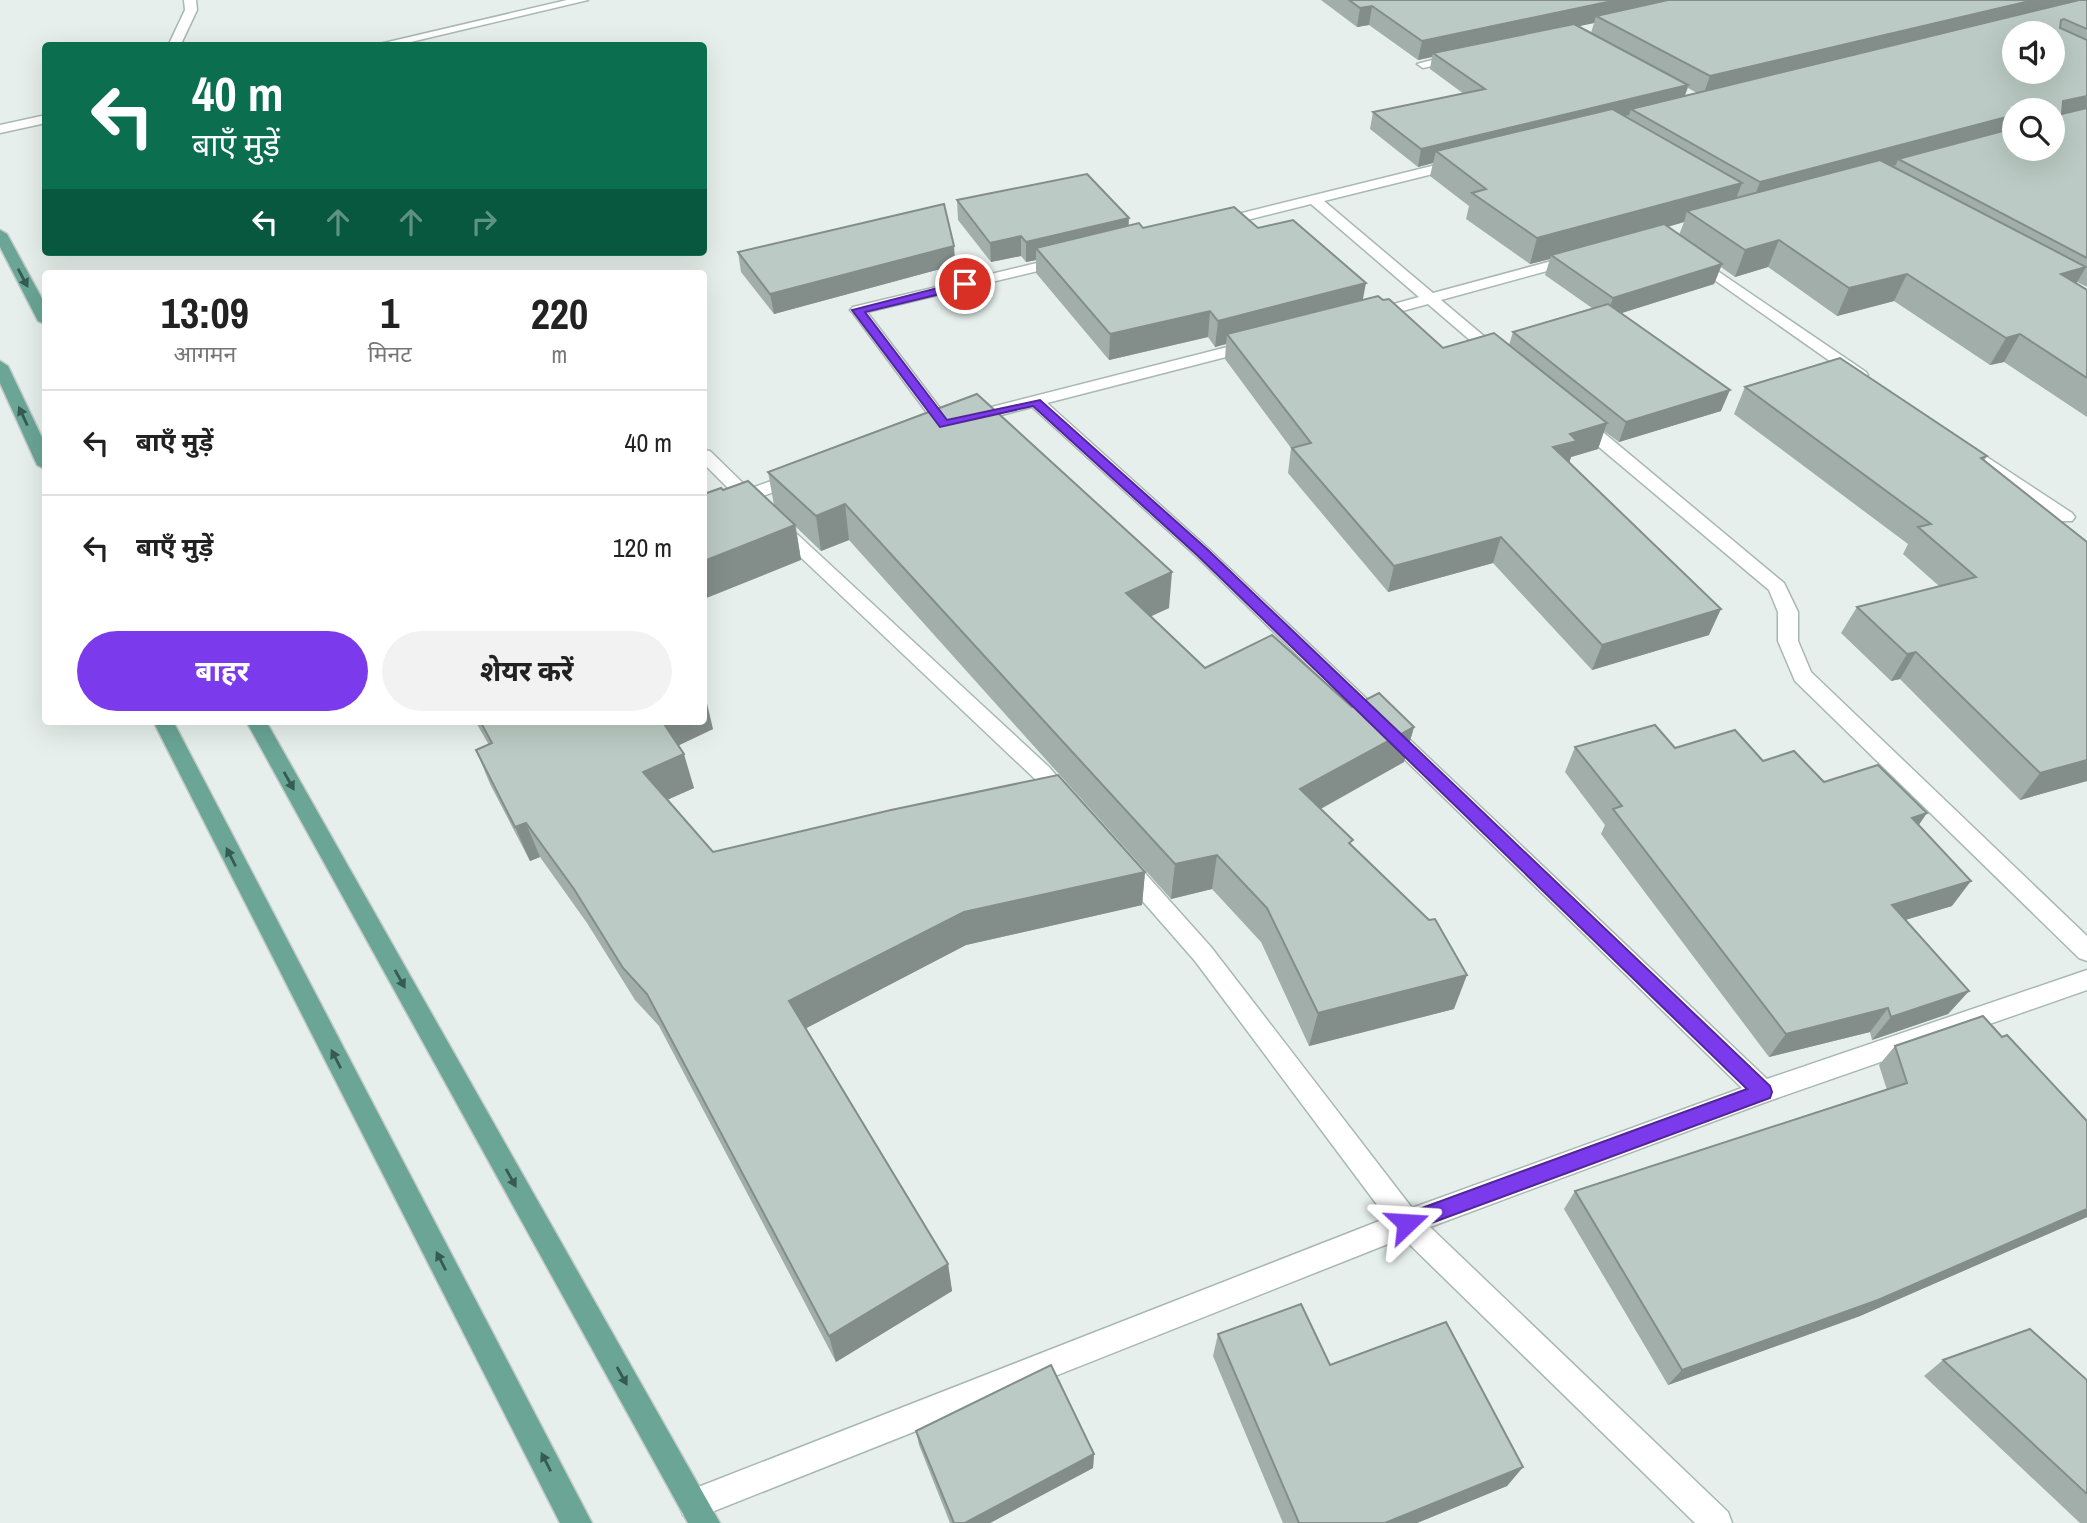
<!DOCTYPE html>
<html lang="hi">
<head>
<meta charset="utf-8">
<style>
	body { margin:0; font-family:"Archivo Narrow","Noto Sans Devanagari",sans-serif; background:#f2f2f2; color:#222; height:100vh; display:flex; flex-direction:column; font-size:26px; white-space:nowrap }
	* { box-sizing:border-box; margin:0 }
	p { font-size:23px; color:#767676 }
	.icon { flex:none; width:38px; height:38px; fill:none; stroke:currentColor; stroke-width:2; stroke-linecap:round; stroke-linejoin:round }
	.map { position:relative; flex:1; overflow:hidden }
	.sheet { position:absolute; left:42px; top:270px; width:665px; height:455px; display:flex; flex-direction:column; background:#fff; border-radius:7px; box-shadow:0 7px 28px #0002 }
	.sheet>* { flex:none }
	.top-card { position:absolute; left:42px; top:42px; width:665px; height:214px; border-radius:7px; box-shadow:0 7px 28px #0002; background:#0b6e4f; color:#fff; overflow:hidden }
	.buttons { position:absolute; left:2002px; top:21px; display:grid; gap:14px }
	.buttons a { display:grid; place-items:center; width:63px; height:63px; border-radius:50%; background:#fff; box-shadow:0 7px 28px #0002; font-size:35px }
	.pin { position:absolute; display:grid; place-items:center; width:60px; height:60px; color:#fff; margin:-30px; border:4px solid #fff; border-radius:50%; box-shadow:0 2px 7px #0007 }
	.me { position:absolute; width:77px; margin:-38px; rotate:70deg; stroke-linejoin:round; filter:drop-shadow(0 0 5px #0008) }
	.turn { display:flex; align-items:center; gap:24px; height:147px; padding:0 35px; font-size:32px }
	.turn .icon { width:91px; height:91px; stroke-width:2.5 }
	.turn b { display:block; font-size:49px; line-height:60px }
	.lanes { display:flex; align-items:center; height:66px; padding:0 35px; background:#0003; justify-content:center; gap:35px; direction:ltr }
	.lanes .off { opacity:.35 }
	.eta { display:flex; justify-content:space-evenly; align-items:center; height:119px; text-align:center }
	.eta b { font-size:42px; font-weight:700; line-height:49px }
	.action { display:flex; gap:14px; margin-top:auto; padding:14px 35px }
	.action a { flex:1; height:80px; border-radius:42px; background:#7c3aed; color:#fff; font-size:28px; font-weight:700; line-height:80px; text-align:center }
	.action a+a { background:#f2f2f2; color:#222 }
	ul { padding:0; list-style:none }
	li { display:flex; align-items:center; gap:21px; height:105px; padding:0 35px; border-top:2px solid #e0e0e0 }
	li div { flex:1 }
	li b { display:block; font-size:26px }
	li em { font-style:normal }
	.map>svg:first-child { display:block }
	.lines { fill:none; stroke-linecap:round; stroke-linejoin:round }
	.minor-casing { stroke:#a8b8b2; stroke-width:3 }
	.primary-casing { stroke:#c2cac8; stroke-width:3 }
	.minor { fill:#fff; fill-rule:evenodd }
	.primary { fill:#6aa596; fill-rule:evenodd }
	.wall { fill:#a1aea9; fill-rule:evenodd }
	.shaded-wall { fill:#838d89 }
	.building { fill:#bbcac4; stroke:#838d89; stroke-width:2; fill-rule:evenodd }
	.oneway { fill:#365b51 }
	.route { fill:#7c3aed; stroke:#51269a; stroke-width:2 }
</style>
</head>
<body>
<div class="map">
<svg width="2087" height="1523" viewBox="0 0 2087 1523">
	<rect width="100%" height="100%" fill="#e6efeb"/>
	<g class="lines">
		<defs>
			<g id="minor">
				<polygon points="184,0 196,0 197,10 180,46 168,46 185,10"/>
				<polygon points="567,0 588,0 394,46 371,46"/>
				<polygon points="1459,53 1465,57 1463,59 1423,68 1417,64"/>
				<polygon points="46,115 46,123 0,133 0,125"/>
				<polygon points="1460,159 1465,160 1465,166 1324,201 1433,293 1570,256 1580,256 1582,259 1580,262 1441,300 1504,353 1506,356 1504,359 1492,359 1428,304 1370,320 1365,318 1362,315 1365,312 1419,297 1311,204 1219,227 1212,223 1214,220"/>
				<polygon points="1694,255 1866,372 1868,375 1866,378 1854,378 1689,262 1687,259 1689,256"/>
				<polygon points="1062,257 1069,261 1067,264 867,312 952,424 941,432 929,432 927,428 934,422 853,313 850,310 853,307"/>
				<polygon points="1251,341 1257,343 1259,346 1257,349 1047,403 1209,549 1767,1079 2087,970 2087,990 1763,1103 1430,1227 1728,1512 1732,1523 1695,1523 1403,1238 694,1519 683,1515 679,1504 683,1493 1387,1218 1195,961 1118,873 1115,867 1118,861 1126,858 1134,861 1211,947 1412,1208 1742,1088 1197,557 1032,407 970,423 962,418 964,414"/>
				<polygon points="1580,417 1586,418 1784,583 1798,612 1798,641 1811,672 2087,936 2087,961 2079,958 1795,681 1778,641 1778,612 1769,590 1574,426 1572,422 1574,418"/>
				<polygon points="1964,442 2072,513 2075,517 2072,521 2060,521 1958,451 1956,447"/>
				<polygon points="704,450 710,451 749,489 796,472 805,477 802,481 758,498 764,505 761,509 749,509 744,504 704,518 704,507 735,495 704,464"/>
				<path d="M779,521l6,2 264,244 27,32 -3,6c-18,5 -28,-14 -38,-26l-262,-248 -3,-4z"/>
			</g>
			<g id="primary">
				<polygon points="0,230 7,234 46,306 46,325 38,321 0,247"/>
				<polygon points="0,361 8,366 46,446 46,470 37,465 0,383"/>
				<polygon points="153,721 173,721 592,1523 560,1523"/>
				<polygon points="246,721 266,721 720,1523 688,1523"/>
			</g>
		</defs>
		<use href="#minor" class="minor-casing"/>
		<use href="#primary" class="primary-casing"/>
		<use href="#minor" class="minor"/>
		<use href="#primary" class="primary"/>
	</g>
	<g class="wall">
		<path d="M1321,0h766v287l-10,-5 -1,1 11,7v127l-83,-55 -14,3 -96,-64 -57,15 -69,-49 -33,10 -14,-10 -7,17 -93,29 100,98 -102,31 -15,-11 -6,18 -27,8 -2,6 140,172 -117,35 -99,-107 -105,29 -100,-119 3,-25 -66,-89 1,-15 -11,3 -7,-10 -99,23 -73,-87v-13l-10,2 -5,-6 -30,6 -33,-42 -1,-20 186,28h115l105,72 80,48 66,-3 4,-13 79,-24 -47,-33 5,-16 -20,5 -64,-45 3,-13 -39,-30 3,-13 -15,4 -48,-38 3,-17 91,-18 -34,-25 2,-12 -14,3 -49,-35 -12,2zM1594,23l-3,10 -12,-7zM1688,88l9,5 -12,2zM2014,110h39l-39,39zM1684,222l-5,13 -11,-8z"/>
		<polygon points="954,246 955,265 774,314 741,272 738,252"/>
		<polygon points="1745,387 1987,456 1984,461 2087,542 2087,781 2020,800 1900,679 1891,681 1841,633 1857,607 1939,586 1903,554 1908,544 1734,414"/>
		<polygon points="768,472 1169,608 1150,616 1205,668 1352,707 1414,727 1404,762 1321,809 1352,845 1454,1009 1309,1046 1261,942 1212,889 1171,899 849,540 821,551 796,527 801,560 723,490 774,505"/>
		<polygon points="475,721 704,721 713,729 679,745 694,788 667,800 713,852 1145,872 1142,905 966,945 806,1028 948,1264 952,1291 836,1362 659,1026 635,1000 587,923 540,857 530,861 490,784 476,750 489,745"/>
		<polygon points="1575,747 1675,748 1763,761 1824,782 1919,825 1952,906 1905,920 1969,991 1948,1014 1872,1040 1870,1032 1769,1057 1601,834 1605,825 1565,772"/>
		<polygon points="2002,1037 2087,1121 2087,1217 1860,1316 1668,1385 1564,1209 1575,1191 1887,1090 1879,1065 1895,1046"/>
		<polygon points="1218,1334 1330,1365 1523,1467 1507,1486 1417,1523 1283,1523 1213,1356"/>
		<polygon points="1943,1360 2087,1380 2087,1523 2080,1523 1924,1376"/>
		<polygon points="916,1431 1094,1454 1093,1468 990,1523 950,1523 919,1445"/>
	</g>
	<g class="shaded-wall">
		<polygon points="1617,0 1701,0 1596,16 1594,23 1438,56 1433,53 1432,57 1418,60 1422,41"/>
		<polygon points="2034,0 2087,0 1703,96 1710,76"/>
		<polygon points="1372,6 1369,25 1357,27 1360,8"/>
		<polygon points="1688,85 1683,102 1631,109 1629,115 1447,160 1436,151 1433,163 1418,167 1421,149"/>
		<polygon points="2087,96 2087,113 2053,121 2063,101"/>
		<polygon points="2014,115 2014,133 1898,159 1896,165 1752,203 1760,182"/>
		<polygon points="1742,183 1732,209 1687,211 1684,222 1555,258 1551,255 1550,259 1530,264 1537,238"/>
		<polygon points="1129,218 1128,237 1036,248 1036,260 1026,262 1026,242"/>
		<polygon points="1021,236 1021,256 991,262 990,243"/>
		<polygon points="1779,240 1768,267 1735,277 1745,250"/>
		<polygon points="954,246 955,265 774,314 770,294"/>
		<polygon points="1722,264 1714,284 1606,318 1613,298"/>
		<polygon points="2086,267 2070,294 2061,274"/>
		<polygon points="1907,274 1894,301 1837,316 1849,288"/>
		<polygon points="1366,283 1361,309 1227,334 1226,344 1215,347 1218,321"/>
		<polygon points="1210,311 1208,337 1109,360 1110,334"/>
		<polygon points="2020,334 2004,362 1990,365 2006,338"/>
		<polygon points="1730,390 1721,411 1619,442 1626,422"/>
		<polygon points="1607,423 1598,449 1571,457 1568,466 1553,447 1570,434"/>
		<polygon points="845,504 849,540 821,551 816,516"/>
		<polygon points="795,525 801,560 704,599 704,561"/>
		<polygon points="1501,537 1493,563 1388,592 1394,566"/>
		<polygon points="1172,572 1169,608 1124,629 1126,593"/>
		<polygon points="1721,609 1709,635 1592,670 1602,645"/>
		<polygon points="1916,652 1900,679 1891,681 1907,654"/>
		<polygon points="705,695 713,729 669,750 660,721 704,721 704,696"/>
		<polygon points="1414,727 1404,762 1293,824 1300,789"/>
		<polygon points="684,754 694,788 653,806 643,772"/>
		<polygon points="2087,760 2087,781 2020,800 2040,773"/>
		<polygon points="1927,813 1910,838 1912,818"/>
		<polygon points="526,823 540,857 530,861 515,827"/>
		<polygon points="1217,855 1212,889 1171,899 1175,864"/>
		<polygon points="1145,872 1142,905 966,945 797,1033 789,1001 964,912"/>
		<polygon points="1971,881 1952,906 1875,929 1892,905"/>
		<polygon points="1467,975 1454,1009 1309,1046 1318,1013"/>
		<polygon points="1969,991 1948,1014 1872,1040 1891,1017"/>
		<polygon points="1888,1008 1870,1032 1769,1057 1786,1034"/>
		<polygon points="2087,1209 2087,1217 1860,1316 1668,1385 1682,1370"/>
		<polygon points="948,1264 952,1291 836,1362 829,1336"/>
		<polygon points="1094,1454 1093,1468 990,1523 965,1523"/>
		<polygon points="1523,1467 1507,1486 1417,1523 1385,1523"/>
	</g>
	<g class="building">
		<polygon points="1349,0 1617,0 1422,41 1372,6 1360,8"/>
		<polygon points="1668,0 2034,0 1710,76 1596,16"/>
		<path d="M2079,0h8v29l-23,-10 -3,1 -1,8 27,12v56l-24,5 -1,13 25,-6v150l-189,-99 116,-31v21h39v-39h-39v5l-254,67 -129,-73zM2014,33h39v39h-39z"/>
		<polygon points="1574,24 1688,85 1421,149 1373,112 1485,89 1433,53"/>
		<polygon points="1612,109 1742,183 1537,238 1472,193 1486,189 1436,151"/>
		<polygon points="1880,160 2086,267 2061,274 2087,290 2087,378 2020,334 2006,338 1907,274 1849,288 1779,240 1745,250 1687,211"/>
		<polygon points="1087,174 1129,218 1026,242 1021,236 990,243 957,200"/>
		<polygon points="944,204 954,246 770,294 738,252"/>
		<polygon points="1234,207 1258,228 1293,220 1366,283 1218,321 1210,311 1110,334 1036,248 1139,223 1143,228"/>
		<polygon points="1664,224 1722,264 1613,298 1551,255"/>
		<polygon points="1378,296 1383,300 1389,299 1443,348 1494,333 1607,423 1570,434 1577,441 1553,447 1721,609 1602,645 1501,537 1394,566 1292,448 1311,443 1227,334"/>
		<polygon points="1608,304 1730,390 1626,422 1513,332"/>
		<polygon points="1840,358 1987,456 1981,458 2087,542 2087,760 2040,773 1916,652 1907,654 1857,607 1976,577 1918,527 1931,524 1745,387"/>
		<polygon points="977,394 1172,572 1126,593 1205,668 1272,635 1352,707 1379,693 1414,727 1300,789 1353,840 1349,843 1429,920 1435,919 1467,975 1318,1013 1267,908 1217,855 1175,864 845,504 816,516 768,472"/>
		<polygon points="748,481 795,525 704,561 704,494 721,488 723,490"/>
		<polygon points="480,721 662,721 684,754 643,772 713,852 891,810 1058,775 1145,872 964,912 789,1001 948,1264 829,1336 647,994 623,968 574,889 526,823 515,827 476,750 492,743"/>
		<polygon points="1655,725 1675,748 1735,730 1763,761 1794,751 1824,782 1878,765 1927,813 1912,818 1971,881 1892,905 1969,991 1891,1017 1888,1008 1786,1034 1613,809 1622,806 1575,747"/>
		<polygon points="1983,1016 2002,1037 2007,1035 2087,1121 2087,1209 1878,1300 1682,1370 1575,1191 1907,1083 1895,1046"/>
		<polygon points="1301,1304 1330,1365 1446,1322 1523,1467 1385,1523 1299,1523 1218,1334"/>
		<polygon points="2030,1329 2087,1380 2087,1494 1943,1360"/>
		<polygon points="1051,1365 1094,1454 965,1523 954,1523 916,1431"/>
	</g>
	<defs><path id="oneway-solid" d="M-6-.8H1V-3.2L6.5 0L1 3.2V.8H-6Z" transform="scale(1.75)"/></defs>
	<g class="oneway">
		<use href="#oneway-solid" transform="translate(23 278) rotate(62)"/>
		<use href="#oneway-solid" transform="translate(23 416) rotate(-115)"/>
		<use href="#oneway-solid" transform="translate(289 781) rotate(61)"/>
		<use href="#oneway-solid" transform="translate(231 857) rotate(-117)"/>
		<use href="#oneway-solid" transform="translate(400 979) rotate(61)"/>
		<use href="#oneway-solid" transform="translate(336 1059) rotate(-117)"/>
		<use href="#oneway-solid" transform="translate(511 1178) rotate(61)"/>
		<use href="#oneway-solid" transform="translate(441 1261) rotate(-117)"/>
		<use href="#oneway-solid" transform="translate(622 1376) rotate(61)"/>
		<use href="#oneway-solid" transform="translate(546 1462) rotate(-117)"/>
	</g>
	<polygon class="route" points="965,281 971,284 969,287 865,312 947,420 1040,400 1208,550 1770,1086 1772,1092 1770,1098 1407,1232 1400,1229 1397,1223 1400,1216 1747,1089 1198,556 1033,406 940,427 852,310"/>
</svg>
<div class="buttons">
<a><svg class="icon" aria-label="sound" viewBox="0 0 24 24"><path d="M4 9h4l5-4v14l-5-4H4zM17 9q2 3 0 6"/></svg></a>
<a><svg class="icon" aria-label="search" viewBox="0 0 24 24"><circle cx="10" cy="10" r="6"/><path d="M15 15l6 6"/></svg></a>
</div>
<div class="pin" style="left:965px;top:284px;background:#d93025"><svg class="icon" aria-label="arrive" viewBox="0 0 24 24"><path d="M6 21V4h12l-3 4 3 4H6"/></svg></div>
<svg class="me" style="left:1407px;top:1223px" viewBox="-20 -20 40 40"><path d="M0-17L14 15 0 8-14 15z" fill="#7c3aed" stroke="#fff" stroke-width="4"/></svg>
<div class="top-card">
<div class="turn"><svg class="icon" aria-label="left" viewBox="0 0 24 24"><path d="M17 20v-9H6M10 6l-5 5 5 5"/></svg><div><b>40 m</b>बाएँ मुड़ें</div></div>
<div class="lanes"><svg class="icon" aria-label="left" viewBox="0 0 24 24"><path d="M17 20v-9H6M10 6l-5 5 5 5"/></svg><svg class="icon off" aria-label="ahead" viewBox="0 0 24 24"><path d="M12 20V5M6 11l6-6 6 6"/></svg><svg class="icon off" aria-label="ahead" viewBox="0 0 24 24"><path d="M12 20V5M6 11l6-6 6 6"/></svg><svg class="icon off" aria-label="right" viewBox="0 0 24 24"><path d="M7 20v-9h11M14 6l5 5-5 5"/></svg></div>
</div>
<section class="sheet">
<div class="eta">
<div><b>13:09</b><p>आगमन</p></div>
<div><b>1</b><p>मिनट</p></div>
<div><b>220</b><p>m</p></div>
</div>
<ul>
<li><svg class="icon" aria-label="left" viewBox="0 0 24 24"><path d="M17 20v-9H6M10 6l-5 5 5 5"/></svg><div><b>बाएँ मुड़ें</b></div><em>40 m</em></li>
<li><svg class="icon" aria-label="left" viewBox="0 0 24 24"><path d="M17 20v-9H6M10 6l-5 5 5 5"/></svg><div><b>बाएँ मुड़ें</b></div><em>120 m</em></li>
</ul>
<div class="action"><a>बाहर</a><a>शेयर करें</a></div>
</section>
</div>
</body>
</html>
